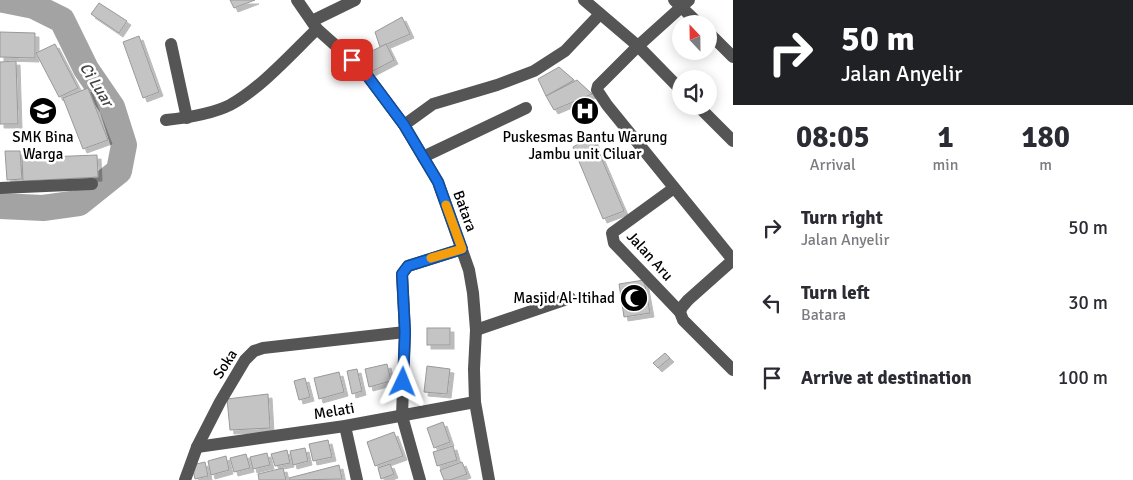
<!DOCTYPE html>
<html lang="en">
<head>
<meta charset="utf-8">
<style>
	body { margin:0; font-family:Signika,sans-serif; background:#f7f7f7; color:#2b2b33; height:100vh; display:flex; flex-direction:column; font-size:19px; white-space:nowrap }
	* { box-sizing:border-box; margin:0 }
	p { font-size:16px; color:#7c7c81 }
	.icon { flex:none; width:28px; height:28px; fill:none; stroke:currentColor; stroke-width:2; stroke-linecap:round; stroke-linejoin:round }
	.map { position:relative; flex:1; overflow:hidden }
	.panel { display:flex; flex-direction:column; background:#fff; width:400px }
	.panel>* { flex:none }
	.top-card { background:#202124; color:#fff; overflow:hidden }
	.needle { width:32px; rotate:338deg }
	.buttons { position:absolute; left:672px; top:15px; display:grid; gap:10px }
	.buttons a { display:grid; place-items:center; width:45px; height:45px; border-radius:50%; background:#fff; box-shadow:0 2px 12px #0003; font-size:25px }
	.pin { position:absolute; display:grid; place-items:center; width:42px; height:42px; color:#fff; margin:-21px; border-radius:10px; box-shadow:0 2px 8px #0006 }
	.me { position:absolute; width:55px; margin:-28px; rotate:2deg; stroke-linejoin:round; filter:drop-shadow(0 0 4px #0008) }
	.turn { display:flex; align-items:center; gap:18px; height:105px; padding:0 25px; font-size:22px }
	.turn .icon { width:65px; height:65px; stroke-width:2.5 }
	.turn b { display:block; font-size:35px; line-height:42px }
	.eta { display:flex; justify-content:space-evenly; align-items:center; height:85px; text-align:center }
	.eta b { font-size:30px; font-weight:700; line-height:35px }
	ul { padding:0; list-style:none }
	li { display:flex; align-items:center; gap:15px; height:75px; padding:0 25px }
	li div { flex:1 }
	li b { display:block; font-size:19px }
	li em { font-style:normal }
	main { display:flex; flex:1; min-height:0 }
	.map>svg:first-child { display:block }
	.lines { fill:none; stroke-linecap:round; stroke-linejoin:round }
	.river { stroke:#a3a3a3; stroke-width:26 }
	.building { fill:#c4c4c4; stroke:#999; filter:url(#shadow) }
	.minor { stroke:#555; stroke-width:12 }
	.route-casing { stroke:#114b97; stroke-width:12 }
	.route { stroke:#1a73e8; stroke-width:9 }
	.slow { stroke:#f59e0b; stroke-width:9 }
	.labels { text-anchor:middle; stroke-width:5; stroke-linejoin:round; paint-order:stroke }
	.poi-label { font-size:15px; fill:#000; stroke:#fff }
	.street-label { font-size:15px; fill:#000; stroke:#fff }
	.water-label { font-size:16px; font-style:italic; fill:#444; stroke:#fff }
</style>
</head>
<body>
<main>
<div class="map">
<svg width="733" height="480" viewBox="0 0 733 480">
	<defs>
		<filter id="shadow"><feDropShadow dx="4" dy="4" stdDeviation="0" flood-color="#0004"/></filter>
	</defs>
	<rect width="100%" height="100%" fill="#fff"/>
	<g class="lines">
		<polyline class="river" points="0,206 43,208 79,203 119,171 124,145 112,107 86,69 62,20 34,6 4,0"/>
	</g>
	<g class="building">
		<polygon points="230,0 255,0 234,8"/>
		<polygon points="99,3 127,21 119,33 91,14"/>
		<polygon points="402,17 410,34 380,47 375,32"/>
		<polygon points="0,32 35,33 35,58 0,57"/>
		<polygon points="139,36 159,92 143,98 123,42"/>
		<polygon points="55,44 78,88 59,97 36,53"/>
		<polygon points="386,44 394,60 369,73 362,56"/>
		<polygon points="16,61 18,124 0,124 0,62"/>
		<polygon points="559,67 574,80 546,96 538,79"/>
		<polygon points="577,80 592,94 554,110 546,96"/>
		<polygon points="88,88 108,140 83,149 63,98"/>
		<polygon points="592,136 624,211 603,219 573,147"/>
		<polygon points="5,151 20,151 22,179 7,180"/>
		<polygon points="97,155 98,177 23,181 22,158"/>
		<polygon points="644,280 650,313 624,317 619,284"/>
		<rect x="427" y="328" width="23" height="17"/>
		<polygon points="665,353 670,358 658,368 653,363"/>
		<polygon points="387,364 391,381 369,387 365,369"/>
		<polygon points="427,366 450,369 447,394 424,392"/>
		<polygon points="357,369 362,391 352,394 347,371"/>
		<polygon points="339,372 344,392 319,399 314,378"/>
		<polygon points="305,378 310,397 299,400 294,381"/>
		<polygon points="268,394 270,428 230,430 227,399"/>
		<polygon points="443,422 450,442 434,448 427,428"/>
		<polygon points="394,432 403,456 375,466 367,442"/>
		<polygon points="328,440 332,457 313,461 309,444"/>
		<polygon points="453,446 457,460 437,466 433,452"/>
		<polygon points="305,448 308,461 293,465 290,451"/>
		<polygon points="287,450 290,463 275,466 271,454"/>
		<polygon points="267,453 270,465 253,469 250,457"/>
		<polygon points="246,454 250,468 234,472 230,458"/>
		<polygon points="226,456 229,470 211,475 208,461"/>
		<polygon points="205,462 208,476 195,479 192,465"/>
		<polygon points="462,462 467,474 450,480 444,480 440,470"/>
		<polygon points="390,464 394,474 381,479 378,468"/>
		<polygon points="339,465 342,479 290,480 289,478"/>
		<polygon points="283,468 286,480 259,480 258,474"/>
	</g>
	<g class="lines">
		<g class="minor">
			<polyline points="297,0 317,29 363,70 404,125 438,182 469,270 473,293 476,330 474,369 475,402 489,480"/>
			<polyline points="584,0 638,46 681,90"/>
			<polyline points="674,0 699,24"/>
			<polyline points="689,0 638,46 598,86 597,90 607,105 733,260"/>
			<polyline points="312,21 355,0"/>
			<polyline points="709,33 733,57"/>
			<polyline points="171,44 187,118"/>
			<polyline points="698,106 733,141"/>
			<path d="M166,120c19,-2 46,-6 64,-15 30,-16 62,-52 87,-76"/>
			<polyline points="404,125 433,104 497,85 534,71 565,51 600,14"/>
			<polyline points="423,157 526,108"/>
			<polyline points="0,188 92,184"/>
			<polyline points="674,188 612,233 614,243 680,312"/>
			<polyline points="733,260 688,300 682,307 680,312 683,320 733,370"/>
			<polyline points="476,330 570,298"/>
			<polyline points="345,426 357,480"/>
			<polyline points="197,447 345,426 475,402"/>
			<polyline points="185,480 197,447 220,402 245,360 254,351 263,348 405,332"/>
			<polyline points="420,480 402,416 405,332 402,274 408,266 462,249"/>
		</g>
	</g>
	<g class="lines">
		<defs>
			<polyline id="route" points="352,60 363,70 404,125 438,182 462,249 408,266 402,274 405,332 403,382"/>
		</defs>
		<use href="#route" class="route-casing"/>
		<use href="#route" class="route"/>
		<polyline class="slow" points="431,258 462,249 446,205"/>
	</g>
	<defs>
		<symbol id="school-disc" viewBox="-11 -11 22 22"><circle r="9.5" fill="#000" stroke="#fff"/><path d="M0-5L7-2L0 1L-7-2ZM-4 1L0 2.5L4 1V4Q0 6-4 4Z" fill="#fff"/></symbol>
		<symbol id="hospital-disc" viewBox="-11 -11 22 22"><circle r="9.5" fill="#000" stroke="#fff"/><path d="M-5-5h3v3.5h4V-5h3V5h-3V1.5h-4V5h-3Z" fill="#fff"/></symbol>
		<symbol id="mosque-disc" viewBox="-11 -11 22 22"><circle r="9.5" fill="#000" stroke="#fff"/><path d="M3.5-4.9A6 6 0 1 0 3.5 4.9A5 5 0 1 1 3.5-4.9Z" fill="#fff"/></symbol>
	</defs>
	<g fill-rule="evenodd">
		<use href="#school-disc" x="27" y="95" width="32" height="32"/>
		<use href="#hospital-disc" x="569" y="95" width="32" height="32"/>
		<use href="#mosque-disc" x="618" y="282" width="32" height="32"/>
	</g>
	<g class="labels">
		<g class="poi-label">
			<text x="43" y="142">SMK Bina<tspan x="43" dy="17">Warga</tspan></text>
			<text x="585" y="142">Puskesmas Bantu Warung<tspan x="585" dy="17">Jambu unit Ciluar</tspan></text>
			<text x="615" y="303" text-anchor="end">Masjid Al-Itihad</text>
		</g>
		<g class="street-label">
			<text transform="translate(465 211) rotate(70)" y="5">Batara</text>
			<text transform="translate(650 256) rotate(48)" y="5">Jalan Aru</text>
			<text transform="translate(225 364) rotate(-57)" y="5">Soka</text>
			<text transform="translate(334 411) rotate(-9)" y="5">Melati</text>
		</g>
		<g class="water-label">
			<text transform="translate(97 84) rotate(58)" y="6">Ci Luar</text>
		</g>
	</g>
</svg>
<div class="buttons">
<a><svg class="needle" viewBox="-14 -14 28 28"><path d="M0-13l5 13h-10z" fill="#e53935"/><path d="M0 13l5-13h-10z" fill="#7c7c81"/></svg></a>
<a><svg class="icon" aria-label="sound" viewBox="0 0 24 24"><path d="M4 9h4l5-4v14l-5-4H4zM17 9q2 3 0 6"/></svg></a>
</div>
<div class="pin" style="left:352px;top:60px;background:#d93025"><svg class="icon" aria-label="arrive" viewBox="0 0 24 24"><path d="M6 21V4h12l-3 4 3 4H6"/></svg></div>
<svg class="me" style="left:403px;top:382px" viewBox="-20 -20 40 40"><path d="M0-17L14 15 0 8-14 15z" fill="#1a73e8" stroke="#fff" stroke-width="4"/></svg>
</div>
<section class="panel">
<div class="top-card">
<div class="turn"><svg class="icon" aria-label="right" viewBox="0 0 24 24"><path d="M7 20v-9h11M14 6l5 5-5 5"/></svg><div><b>50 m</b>Jalan Anyelir</div></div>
</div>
<div class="eta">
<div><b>08:05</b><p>Arrival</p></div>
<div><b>1</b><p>min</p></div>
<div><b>180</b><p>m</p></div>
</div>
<ul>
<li><svg class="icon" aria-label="right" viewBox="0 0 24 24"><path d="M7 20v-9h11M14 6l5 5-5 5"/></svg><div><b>Turn right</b><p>Jalan Anyelir</p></div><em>50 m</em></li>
<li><svg class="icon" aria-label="left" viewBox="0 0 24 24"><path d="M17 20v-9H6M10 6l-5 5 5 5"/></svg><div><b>Turn left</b><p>Batara</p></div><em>30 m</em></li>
<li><svg class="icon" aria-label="arrive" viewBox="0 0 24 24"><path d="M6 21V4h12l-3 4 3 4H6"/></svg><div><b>Arrive at destination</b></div><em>100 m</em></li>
</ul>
</section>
</main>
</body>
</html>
